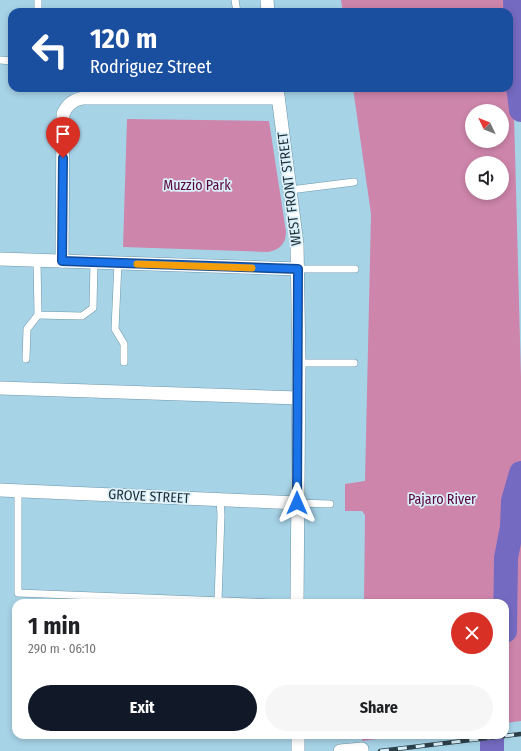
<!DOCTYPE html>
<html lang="en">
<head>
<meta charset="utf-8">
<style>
	body { margin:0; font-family:"Fira Sans Condensed",sans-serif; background:#f6f6f6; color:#202124; height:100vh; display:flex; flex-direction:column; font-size:15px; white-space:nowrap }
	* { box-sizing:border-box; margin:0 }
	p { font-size:13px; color:#757577 }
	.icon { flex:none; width:22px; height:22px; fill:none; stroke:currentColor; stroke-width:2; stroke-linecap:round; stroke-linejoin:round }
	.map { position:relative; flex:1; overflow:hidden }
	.panel { position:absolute; left:12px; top:599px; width:497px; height:140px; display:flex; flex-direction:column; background:#fff; border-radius:12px; box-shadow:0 2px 6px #0003 }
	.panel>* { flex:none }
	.guide { position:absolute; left:8px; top:8px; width:505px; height:84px; border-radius:12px; box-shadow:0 2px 6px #0003; background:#1a4fa0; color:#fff; overflow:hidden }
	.needle { width:26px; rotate:313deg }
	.fabs { position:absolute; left:465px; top:104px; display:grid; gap:8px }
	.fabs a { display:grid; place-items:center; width:44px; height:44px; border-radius:50%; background:#fff; box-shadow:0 2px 6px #0003; font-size:20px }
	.pin { position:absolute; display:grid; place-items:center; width:34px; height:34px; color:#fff; margin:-41px -17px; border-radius:50% 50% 50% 0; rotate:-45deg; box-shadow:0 0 4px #0007 }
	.pin .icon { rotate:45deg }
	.me { position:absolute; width:44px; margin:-22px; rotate:0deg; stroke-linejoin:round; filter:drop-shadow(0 0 3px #0008) }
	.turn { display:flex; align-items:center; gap:14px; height:84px; padding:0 16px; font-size:18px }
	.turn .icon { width:52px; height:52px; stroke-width:2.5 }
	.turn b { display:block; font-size:28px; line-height:34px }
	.round { display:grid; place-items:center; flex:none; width:42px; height:42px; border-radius:21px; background:#f6f6f6 }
	.summary { display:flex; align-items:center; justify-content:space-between; height:68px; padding:0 16px }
	h1 { font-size:24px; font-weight:700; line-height:30px }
	.cta { display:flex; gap:8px; margin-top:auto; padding:8px 16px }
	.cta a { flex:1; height:46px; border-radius:24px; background:#111827; color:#fff; font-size:16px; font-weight:700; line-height:46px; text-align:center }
	.cta a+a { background:#f6f6f6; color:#202124 }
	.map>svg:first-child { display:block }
	.park { fill:#ce85ab; fill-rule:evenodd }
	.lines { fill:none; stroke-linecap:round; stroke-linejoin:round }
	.river { stroke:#756ac1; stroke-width:24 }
	.lane-casing { stroke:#6d97aa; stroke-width:8 }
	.street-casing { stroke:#6d97aa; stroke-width:14 }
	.lane { stroke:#fff; stroke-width:7 }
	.street { stroke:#fff; stroke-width:13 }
	.rail-casing { stroke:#2c4049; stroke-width:4.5 }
	.rail { stroke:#daf0fa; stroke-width:3; stroke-dasharray:9; stroke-linecap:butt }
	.route-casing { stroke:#114b97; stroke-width:10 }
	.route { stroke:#1a73e8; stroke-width:7 }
	.slow { stroke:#f59e0b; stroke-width:7 }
	.labels { text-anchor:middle; stroke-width:3.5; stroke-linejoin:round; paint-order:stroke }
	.park-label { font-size:14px; fill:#5a023c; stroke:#daf0fa }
	.street-label { font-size:14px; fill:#1d2e36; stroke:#daf0fa }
</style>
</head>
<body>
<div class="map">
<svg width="521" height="751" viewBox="0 0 521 751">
	<rect width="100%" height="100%" fill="#a7d3e7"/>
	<g class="park">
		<path d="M341,0h170l10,378v343l-16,2v-120h-141l1,-88 -3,-4h-17v-27l20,-3 6,-267 -18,-126h156v-76h-166zM472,111h30v30h-30zM472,163h30v30h-30z"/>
		<path d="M127,119l142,2 17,111c0,12 -7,18 -18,20l-145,-5z"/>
		<polygon points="363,735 407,735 362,741"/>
	</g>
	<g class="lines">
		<g class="river">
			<polyline points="515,0 518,86 521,110"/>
			<polyline points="505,631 506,558 512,527 513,501 521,473"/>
			<polyline points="492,735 492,751"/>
		</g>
		<defs>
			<g id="lane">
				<polyline points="235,0 237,12"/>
				<polyline points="38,12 38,0"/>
				<polyline points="0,60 12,61"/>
				<polyline points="290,190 354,182"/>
				<polyline points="37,261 38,315 82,316 93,308 94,262"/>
				<polyline points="118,263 115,329 124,344 124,362"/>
				<polyline points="298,269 355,269"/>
				<polyline points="26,359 27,329 38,315"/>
				<polyline points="299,363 354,363"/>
				<polyline points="18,491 18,593 273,603"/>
				<polyline points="297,503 330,504"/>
				<polyline points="218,601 221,515 220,499"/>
			</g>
			<g id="street">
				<polyline points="267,0 268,12"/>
				<polyline points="277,88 297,244 299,363 297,603"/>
				<polyline points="0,259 298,269"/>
				<path d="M62,261l1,-147c4,-10 10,-14 20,-16h195"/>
				<polyline points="0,388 298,398"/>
				<polyline points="0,490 297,503"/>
				<polyline points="298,751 298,735"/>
				<polyline points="340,751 362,749 362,751"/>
			</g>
		</defs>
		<use href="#lane" class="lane-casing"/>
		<use href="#street" class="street-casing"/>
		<use href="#lane" class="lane"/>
		<use href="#street" class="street"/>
		<defs>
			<polyline id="rail" points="380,751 521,734"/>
		</defs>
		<use href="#rail" class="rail-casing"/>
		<use href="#rail" class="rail"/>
	</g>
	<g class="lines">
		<defs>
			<polyline id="route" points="63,158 62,261 298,269 297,503"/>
		</defs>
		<use href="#route" class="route-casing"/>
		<use href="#route" class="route"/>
		<polyline class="slow" points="137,264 252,268"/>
	</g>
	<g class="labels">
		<g class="park-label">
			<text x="197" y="190">Muzzio Park</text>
			<text x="442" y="504">Pajaro River</text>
		</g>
		<g class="street-label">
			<text transform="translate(289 189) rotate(-97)" y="5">WEST FRONT STREET</text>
			<text transform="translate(149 496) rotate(3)" y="5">GROVE STREET</text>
		</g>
	</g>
</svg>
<div class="fabs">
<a><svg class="needle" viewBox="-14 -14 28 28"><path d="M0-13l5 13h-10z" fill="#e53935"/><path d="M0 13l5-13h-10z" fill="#757577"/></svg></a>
<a><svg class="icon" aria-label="sound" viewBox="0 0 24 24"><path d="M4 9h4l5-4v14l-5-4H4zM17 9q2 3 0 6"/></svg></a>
</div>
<div class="pin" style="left:63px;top:158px;background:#d93025"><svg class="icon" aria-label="arrive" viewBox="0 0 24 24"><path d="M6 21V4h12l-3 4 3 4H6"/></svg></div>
<svg class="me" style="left:297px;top:503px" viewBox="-20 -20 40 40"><path d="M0-17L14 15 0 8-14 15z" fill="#1a73e8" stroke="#fff" stroke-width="4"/></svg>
<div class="guide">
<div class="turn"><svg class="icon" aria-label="left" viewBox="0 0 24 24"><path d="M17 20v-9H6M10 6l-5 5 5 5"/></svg><div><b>120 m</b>Rodriguez Street</div></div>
</div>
<section class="panel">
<div class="summary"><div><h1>1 min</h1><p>290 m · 06:10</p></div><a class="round" style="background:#d93025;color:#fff"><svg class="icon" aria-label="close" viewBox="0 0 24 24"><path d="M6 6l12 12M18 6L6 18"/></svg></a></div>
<div class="cta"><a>Exit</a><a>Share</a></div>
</section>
</div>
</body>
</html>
